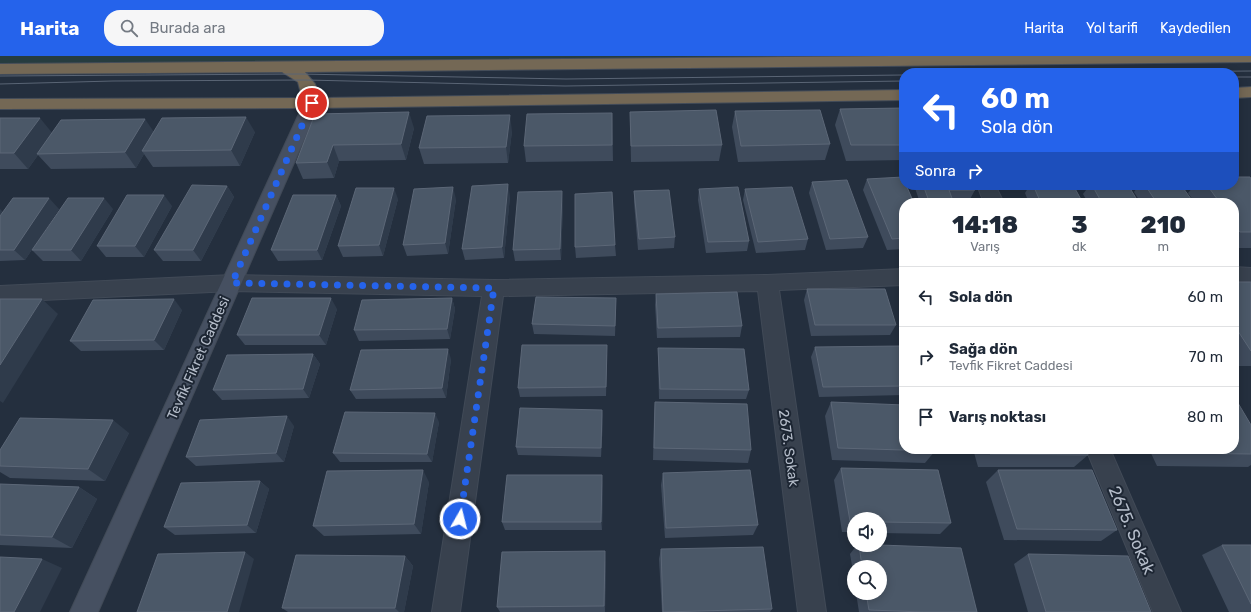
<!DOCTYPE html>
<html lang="tr">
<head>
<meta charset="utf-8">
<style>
	body { margin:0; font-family:Rubik,sans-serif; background:#f6f6f7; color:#1f2937; height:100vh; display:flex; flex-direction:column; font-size:15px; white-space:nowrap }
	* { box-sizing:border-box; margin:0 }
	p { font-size:13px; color:#747a83 }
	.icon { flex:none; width:22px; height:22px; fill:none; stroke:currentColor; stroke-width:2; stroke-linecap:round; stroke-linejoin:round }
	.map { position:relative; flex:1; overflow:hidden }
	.details { position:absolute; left:899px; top:142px; width:340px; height:256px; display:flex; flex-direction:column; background:#fff; border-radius:16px; box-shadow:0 2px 10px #0003 }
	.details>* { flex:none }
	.hud { position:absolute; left:899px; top:12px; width:340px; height:122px; border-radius:16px; box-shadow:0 2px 10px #0003; background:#2563eb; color:#fff; overflow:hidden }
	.tools { position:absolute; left:847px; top:456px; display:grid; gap:8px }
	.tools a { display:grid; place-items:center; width:40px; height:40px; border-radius:50%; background:#fff; box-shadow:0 2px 10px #0003; font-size:20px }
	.pin { position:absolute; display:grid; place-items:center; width:34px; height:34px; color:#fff; margin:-17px; border:2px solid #fff; border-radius:50%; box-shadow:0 1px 4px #0007 }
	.me { position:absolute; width:44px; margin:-22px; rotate:8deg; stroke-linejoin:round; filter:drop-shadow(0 0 3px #0008) }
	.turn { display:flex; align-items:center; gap:14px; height:84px; padding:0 16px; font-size:18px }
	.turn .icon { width:52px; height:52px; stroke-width:2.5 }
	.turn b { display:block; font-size:28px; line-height:34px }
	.then { display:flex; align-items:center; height:38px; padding:0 16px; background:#0003; gap:8px; font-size:15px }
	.eta { display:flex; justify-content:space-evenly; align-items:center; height:68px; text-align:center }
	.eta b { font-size:24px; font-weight:800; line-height:28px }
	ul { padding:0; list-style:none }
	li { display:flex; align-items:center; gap:12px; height:60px; padding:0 16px; border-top:1px solid #e0e1e3 }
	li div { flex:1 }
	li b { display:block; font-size:15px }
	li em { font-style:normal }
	header { display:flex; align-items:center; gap:24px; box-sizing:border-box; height:56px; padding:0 20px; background:#2563eb; color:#fff }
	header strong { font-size:19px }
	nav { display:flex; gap:22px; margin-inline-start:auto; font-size:14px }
	.search { width:280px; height:36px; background:#f6f6f7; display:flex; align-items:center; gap:10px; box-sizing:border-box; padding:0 14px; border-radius:16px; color:#747a83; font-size:15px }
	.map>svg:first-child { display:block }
	.green { fill:#263c3f }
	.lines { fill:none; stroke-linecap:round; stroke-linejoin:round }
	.street-casing { stroke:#414a57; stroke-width:2 }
	.secondary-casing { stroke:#414a57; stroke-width:2 }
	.highway-casing { stroke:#434c59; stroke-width:2 }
	.street { fill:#38414e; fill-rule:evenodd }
	.secondary { fill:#465061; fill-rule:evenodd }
	.highway { fill:#746855; fill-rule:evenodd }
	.tram { stroke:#5a6575; stroke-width:1 }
	.wall { fill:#3f4b5c }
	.shaded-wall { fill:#2f3b4b }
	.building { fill:#4b5868; stroke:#5c6777 }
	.route { stroke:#2563eb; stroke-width:7; stroke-dasharray:0 12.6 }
	.labels { text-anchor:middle; stroke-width:4; stroke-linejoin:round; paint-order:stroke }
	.street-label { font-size:14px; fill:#b4bcc9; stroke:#1d2633 }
	.near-street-label { font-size:17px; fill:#b4bcc9; stroke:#1d2633 }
</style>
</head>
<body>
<header>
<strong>Harita</strong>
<div class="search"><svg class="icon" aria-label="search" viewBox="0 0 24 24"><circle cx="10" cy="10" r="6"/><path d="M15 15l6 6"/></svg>Burada ara</div>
<nav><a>Harita</a><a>Yol tarifi</a><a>Kaydedilen</a></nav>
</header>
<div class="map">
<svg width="1251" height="556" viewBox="0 0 1251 556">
	<rect width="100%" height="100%" fill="#242f3e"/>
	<polygon class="green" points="0,0 815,0 816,5 0,11"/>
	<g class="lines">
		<defs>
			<g id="street">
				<polygon points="977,129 995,129 1004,147 984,147"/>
				<polygon points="1234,211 1251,212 1251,228 1234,227"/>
				<polygon points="904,213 904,229 779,234 826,556 798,556 758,235 503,240 460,556 432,556 482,240 232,235 0,246 0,230 232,219 494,224 767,219"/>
				<polygon points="1086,393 1110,393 1181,556 1153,556"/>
			</g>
			<polygon id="secondary" points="312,42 318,43 320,47 98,556 70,556 304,47 306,43"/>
			<g id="highway">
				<polygon points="891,0 1251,0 1251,6 305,16 315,28 319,42 904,34 904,44 312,52 0,53 0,43 302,42 298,26 282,16 0,18 0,8"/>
				<polygon points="1251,31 1251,41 1234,42 1234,32"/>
			</g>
		</defs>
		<use href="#street" class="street-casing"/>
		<use href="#secondary" class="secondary-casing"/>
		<use href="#highway" class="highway-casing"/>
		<use href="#street" class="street"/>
		<use href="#secondary" class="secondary"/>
		<use href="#highway" class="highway"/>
		<g class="tram">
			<polyline points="1041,17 1251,15"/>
			<polyline points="0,20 299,18 566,23 904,19"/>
			<polyline points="1234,21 1251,21"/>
			<polyline points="0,28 113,25 306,24 565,30 904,25"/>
		</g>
	</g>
	<g class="wall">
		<polygon points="904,52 904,104 846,105 835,69 840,53"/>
		<polygon points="735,55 830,88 825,104 738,106 732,71"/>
		<polygon points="630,56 722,89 719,105 631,106"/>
		<polygon points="612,57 613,105 526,106 524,90"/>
		<polygon points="315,58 414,72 406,104 339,105 334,122 303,123 296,107"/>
		<polygon points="0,62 52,77 154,76 255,76 240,110 153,111 144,98 136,112 51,113 38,99 28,113 0,113"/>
		<polygon points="512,75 508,107 424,108 419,92"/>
		<polygon points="867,123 904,147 904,193 887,194 863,134"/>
		<polygon points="1251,123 1251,192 1234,192 1234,147 1195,147 1188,137 1195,129 1234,129"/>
		<polygon points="812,126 868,181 863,192 826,194 809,137"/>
		<polygon points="914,129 973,129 975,134 969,145 953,145 952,147 920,147"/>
		<polygon points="1030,129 1073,129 1083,147 1029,147 1025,137"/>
		<polygon points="1090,129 1128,129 1139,147 1088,147 1083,138"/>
		<polygon points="1139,129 1181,129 1194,147 1141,147 1134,136"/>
		<polygon points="227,130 234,141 201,205 163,205 154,194"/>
		<polygon points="699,133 749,185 747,195 706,197 698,144"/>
		<polygon points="745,133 808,183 805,194 756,197 743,144"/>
		<polygon points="634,135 675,181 674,192 638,194 634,146"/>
		<polygon points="336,139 341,150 322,204 278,205 271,194"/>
		<polygon points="510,140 504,202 465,204 462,193"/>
		<polygon points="398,143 383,200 343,201 338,190"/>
		<polygon points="456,143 448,198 407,200 403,189"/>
		<polygon points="563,146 561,204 515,205 513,194"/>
		<polygon points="172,150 144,201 106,201 97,190"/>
		<polygon points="59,153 25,204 0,205 0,160"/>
		<polygon points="113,153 81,205 43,205 32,194"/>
		<polygon points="615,189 616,200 576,202 575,191"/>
		<rect x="1234" y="226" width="17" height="84"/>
		<polygon points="807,233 896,269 890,279 811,280 804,244"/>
		<polygon points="656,238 742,270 740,281 657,282 655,249"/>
		<polygon points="452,242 455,253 450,283 359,285 354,274"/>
		<polygon points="616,242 615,280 534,278 532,268"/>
		<polygon points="337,253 326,289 245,289 237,279"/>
		<polygon points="182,254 164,294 81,295 70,285"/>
		<polygon points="815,291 904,301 904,339 819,341 811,301"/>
		<polygon points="658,292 749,334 746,343 659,343 658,302"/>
		<polygon points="313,298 320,308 309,342 222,344 213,334"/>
		<polygon points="607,299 606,340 520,341 518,332"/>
		<polygon points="451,303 446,342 356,343 350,334"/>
		<polygon points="655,346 751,394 748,407 653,404 654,359"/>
		<polygon points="831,346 935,395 925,407 832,404 825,360"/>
		<polygon points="602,354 603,363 601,401 518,399 516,391"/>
		<polygon points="439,366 432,406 340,406 333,397"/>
		<polygon points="1251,369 1251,409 1248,411 1157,410 1149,393 1234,393"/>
		<polygon points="294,370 284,406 196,410 186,401"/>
		<polygon points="129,377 105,425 10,422 0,416 0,394"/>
		<polygon points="973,393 1086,393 1088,399 1074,411 978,411"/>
		<polygon points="841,412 951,467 940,478 880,477 880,463 854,463 854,476 842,476 834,424"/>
		<polygon points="998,414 1117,474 1101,485 1004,484 986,426"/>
		<polygon points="663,417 758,469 753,479 665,482 661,429"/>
		<polygon points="260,425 269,433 256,477 175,479 164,471"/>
		<polygon points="429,426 421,478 324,480 313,470"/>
		<polygon points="603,427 602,474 505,474 502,466"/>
		<polygon points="0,428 79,431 97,443 72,492 0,489"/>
		<polygon points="857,489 880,489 977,556 859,556 856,537 880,537 880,511 854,511 854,521 850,498"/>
		<polygon points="1222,489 1251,489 1251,556 1229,556 1202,499"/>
		<polygon points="661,493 772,553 770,556 662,556 659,503"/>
		<polygon points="1028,498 1151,556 1028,556 1014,508"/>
		<polygon points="405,500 413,510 404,556 288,556 282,552"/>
		<polygon points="606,505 605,556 500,556 497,551"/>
	</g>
	<g class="shaded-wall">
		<polygon points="409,56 414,72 406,104 401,88"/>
		<polygon points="510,59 512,75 508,107 506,91"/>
		<polygon points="246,61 255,76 240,110 231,94"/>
		<polygon points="40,62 53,78 37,98 38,99 28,113 14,97"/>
		<polygon points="145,63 156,79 142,95 144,98 136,112 125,96"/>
		<polygon points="333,89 339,105 334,122 327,106"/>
		<polygon points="508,128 510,140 504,202 502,191"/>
		<polygon points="227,130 234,141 201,205 193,194"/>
		<polygon points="453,131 456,143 448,198 445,187"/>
		<polygon points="394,132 398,143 383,200 379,189"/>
		<polygon points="562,135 563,146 561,204 560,193"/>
		<polygon points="164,139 172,150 144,201 135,190"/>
		<polygon points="336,139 341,150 322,204 317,194"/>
		<polygon points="49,142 59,153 25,204 14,194"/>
		<polygon points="104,142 113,153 81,205 71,194"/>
		<polygon points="0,153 3,156 0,160"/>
		<polygon points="331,242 337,253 326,289 319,279"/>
		<polygon points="452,242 455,253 450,283 447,273"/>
		<polygon points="616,242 616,252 615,280 615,270"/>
		<polygon points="42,243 58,258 3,347 0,345 0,309"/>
		<polygon points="174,243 182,254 164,294 154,284"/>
		<polygon points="448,293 451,303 446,342 442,332"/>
		<polygon points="313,298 320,308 309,342 303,333"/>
		<polygon points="602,354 603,363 601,401 601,392"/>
		<polygon points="435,357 439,366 432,406 427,398"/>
		<polygon points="287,360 294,370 284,406 276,397"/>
		<polygon points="113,364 129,377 105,425 88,413"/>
		<polygon points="423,414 429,426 421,478 414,468"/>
		<polygon points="602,419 603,427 602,474 601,466"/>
		<polygon points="260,425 269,433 256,477 247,469"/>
		<polygon points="79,431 97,443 72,492 52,481"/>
		<polygon points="605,495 606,505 604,556 604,550"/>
		<polygon points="245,496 254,503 239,556 227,556"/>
		<polygon points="405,500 413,510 404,556 399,556 395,552"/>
		<polygon points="42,503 62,512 40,556 14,556"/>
	</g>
	<g class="building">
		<polygon points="904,52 904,89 851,89 840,53"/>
		<polygon points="716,54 722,89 631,90 630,56"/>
		<polygon points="820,54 830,88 741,90 735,55"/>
		<polygon points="409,56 401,88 333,89 327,106 296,107 315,58"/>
		<polygon points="612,57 612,89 524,90 527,58"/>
		<polygon points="510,59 506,91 419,92 427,60"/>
		<polygon points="246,61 231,94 142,95 162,62"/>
		<polygon points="0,62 40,62 14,97 0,97"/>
		<polygon points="145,63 125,96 37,98 61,64"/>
		<polygon points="903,121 904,124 904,129 906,129 914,147 904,147 904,182 892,183 867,123"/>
		<polygon points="1234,121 1250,121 1251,123 1251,176 1240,176 1234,168 1234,147 1220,147 1207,129 1234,129"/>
		<polygon points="847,124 868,181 830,183 812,126"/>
		<polygon points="508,128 502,191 462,193 472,130"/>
		<polygon points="192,129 227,130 193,194 154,194"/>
		<polygon points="923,129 973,129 975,134 949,134 953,145 929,145"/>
		<polygon points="1033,129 1073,129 1083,147 1041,147"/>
		<polygon points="1092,129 1128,129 1139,147 1102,147"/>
		<polygon points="1145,129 1181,129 1194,147 1157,147"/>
		<polygon points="453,131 445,187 403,189 414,133"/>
		<polygon points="738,131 749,185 708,186 699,133"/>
		<polygon points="792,131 808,183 758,186 745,133"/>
		<polygon points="356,132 394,132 379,189 338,190"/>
		<polygon points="669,134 675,181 639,183 634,135"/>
		<polygon points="562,135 560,193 513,194 518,136"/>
		<polygon points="612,136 615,189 575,191 575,138"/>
		<polygon points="127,139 164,139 135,190 97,190"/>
		<polygon points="293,139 336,139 317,194 271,194"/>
		<polygon points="13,142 49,142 14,194 0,194 0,160"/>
		<polygon points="68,142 104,142 71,194 32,194"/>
		<polygon points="1234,226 1251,226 1251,295 1234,269"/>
		<polygon points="807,233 885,233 896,269 815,269"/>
		<polygon points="737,236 742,270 658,272 656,238"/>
		<polygon points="536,241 616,242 615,270 532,268"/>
		<polygon points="252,242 331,242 319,279 237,279"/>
		<polygon points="452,242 447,273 354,274 362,244"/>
		<polygon points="0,243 42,243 0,309"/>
		<polygon points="174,243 154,284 70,285 93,244"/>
		<polygon points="522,289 607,289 606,331 518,332"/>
		<polygon points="901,290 904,301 904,330 823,331 815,291"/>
		<polygon points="658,292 744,293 749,334 660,333"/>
		<polygon points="448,293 442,332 350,334 361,294"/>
		<polygon points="313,298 303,333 213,334 227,299"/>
		<polygon points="655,346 747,348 751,394 654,392"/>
		<polygon points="831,346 904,349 904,393 934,393 935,395 838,392"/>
		<polygon points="1234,347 1238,347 1251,369 1251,398 1174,397 1172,393 1234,393"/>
		<polygon points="520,352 602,354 601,392 516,391"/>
		<polygon points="345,356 435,357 427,398 333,397"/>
		<polygon points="287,360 276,397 186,401 200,364"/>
		<polygon points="20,362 113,364 88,413 0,410 0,394"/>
		<polygon points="988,393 1086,393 1088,399 990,398"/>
		<polygon points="841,412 938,414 951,467 880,466 880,463 854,463 854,465 850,465"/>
		<polygon points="423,414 414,468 313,470 327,415"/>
		<polygon points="750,414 758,469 666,472 663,417"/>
		<polygon points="998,414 1092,414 1117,474 1017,473"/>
		<polygon points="507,419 602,419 601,466 502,466"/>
		<polygon points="260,425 247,469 164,471 181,427"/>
		<polygon points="0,428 79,431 52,481 0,479"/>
		<polygon points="859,489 880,489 961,492 977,556 924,556 869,554 866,537 880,537 880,511 862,511"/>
		<polygon points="1222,489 1251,489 1251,548"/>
		<polygon points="763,491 772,553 663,556 661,493"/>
		<polygon points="605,495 604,550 497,551 502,496"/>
		<polygon points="245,496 227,556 137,556 158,498"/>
		<polygon points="1028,498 1128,500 1151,556 1046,556"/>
		<polygon points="296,499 405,500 395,552 282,552"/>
		<polygon points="0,501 42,503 14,556 0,556"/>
	</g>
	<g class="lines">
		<polyline class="route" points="312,47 232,227 494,232 460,463"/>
	</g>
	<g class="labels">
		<g class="street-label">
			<text transform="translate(198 302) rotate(-66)" y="5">Tevfik Fikret Caddesi</text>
			<text transform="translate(789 392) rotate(82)" y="5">2673. Sokak</text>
		</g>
		<g class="near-street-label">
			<text transform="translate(1132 474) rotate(67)" y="6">2675. Sokak</text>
		</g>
	</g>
</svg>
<div class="tools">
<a><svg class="icon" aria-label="sound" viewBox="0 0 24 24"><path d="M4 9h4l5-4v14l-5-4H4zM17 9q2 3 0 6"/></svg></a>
<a><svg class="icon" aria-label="search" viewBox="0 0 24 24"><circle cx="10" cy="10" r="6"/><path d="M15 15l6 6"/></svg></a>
</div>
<div class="pin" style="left:312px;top:47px;background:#d93025"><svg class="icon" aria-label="arrive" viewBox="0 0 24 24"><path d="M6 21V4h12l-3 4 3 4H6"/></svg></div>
<svg class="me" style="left:460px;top:463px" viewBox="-20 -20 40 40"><circle r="17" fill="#2563eb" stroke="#fff" stroke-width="3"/><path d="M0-11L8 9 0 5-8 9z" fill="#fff"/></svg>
<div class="hud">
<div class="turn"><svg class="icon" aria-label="left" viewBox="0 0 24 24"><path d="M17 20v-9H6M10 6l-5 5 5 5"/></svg><div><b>60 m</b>Sola dön</div></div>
<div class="then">Sonra<svg class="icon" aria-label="right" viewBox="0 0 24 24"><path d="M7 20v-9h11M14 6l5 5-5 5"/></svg></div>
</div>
<section class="details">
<div class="eta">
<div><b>14:18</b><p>Varış</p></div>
<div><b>3</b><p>dk</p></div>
<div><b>210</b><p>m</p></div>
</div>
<ul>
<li><svg class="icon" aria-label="left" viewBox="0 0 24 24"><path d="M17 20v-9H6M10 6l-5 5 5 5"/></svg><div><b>Sola dön</b></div><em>60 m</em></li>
<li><svg class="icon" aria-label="right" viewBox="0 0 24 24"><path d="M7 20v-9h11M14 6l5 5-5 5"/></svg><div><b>Sağa dön</b><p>Tevfik Fikret Caddesi</p></div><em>70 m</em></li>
<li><svg class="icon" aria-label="arrive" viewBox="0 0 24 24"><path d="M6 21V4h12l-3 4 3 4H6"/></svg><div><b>Varış noktası</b></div><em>80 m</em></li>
</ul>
</section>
</div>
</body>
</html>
